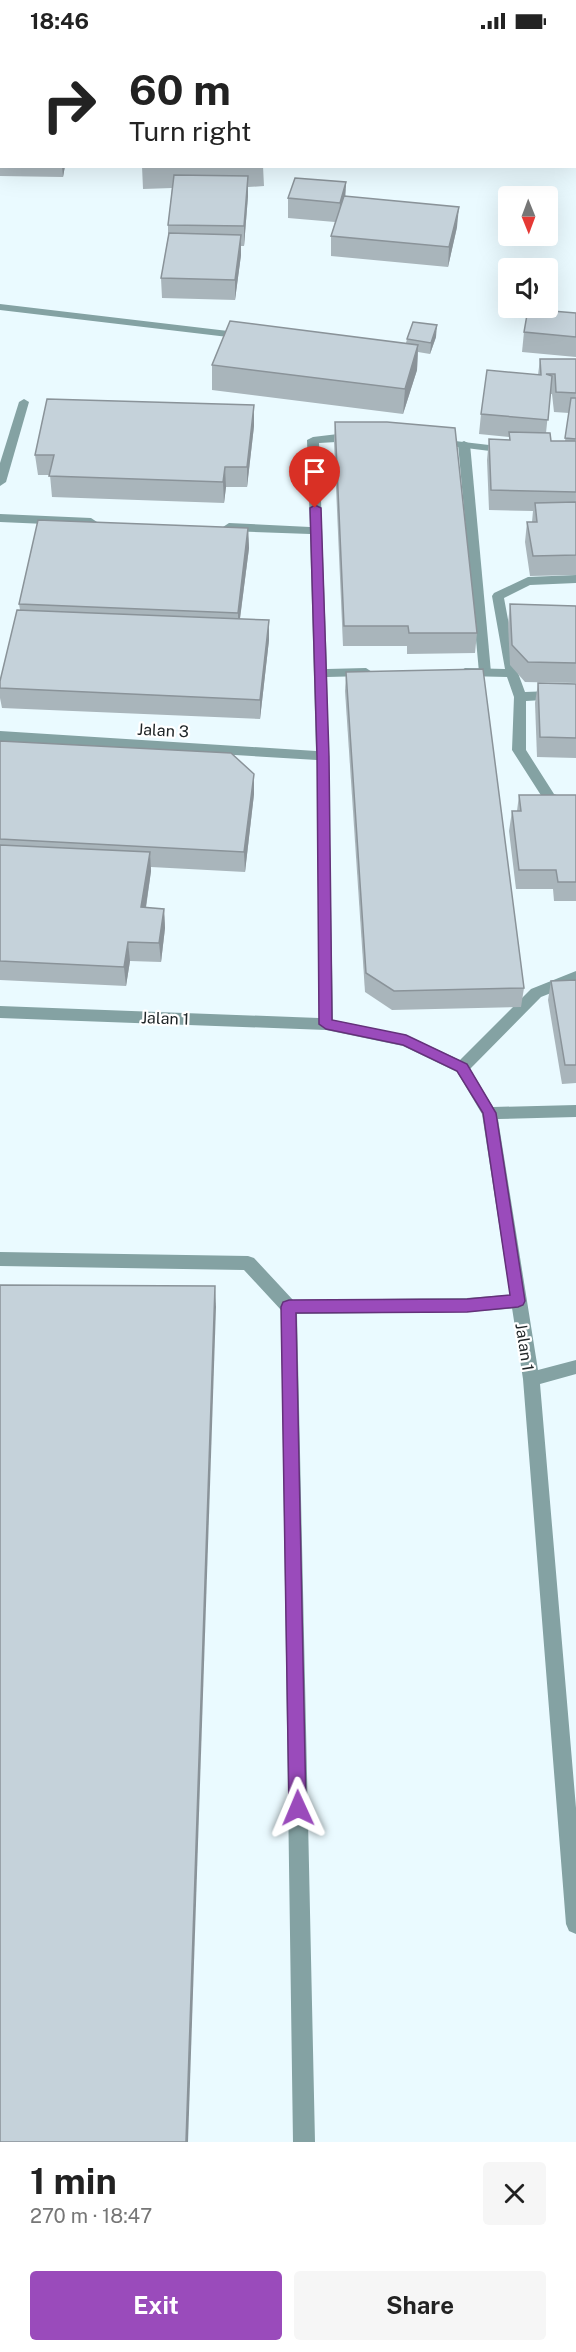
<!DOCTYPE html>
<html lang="en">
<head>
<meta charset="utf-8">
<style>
	body { margin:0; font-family:"Public Sans",sans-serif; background:#f6f6f6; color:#222; height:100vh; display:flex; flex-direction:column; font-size:22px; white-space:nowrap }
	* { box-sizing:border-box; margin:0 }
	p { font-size:20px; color:#767676 }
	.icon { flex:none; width:33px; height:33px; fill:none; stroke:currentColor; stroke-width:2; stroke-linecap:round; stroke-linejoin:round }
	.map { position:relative; height:2100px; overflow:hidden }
	.drawer { display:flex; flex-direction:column; background:#fff; flex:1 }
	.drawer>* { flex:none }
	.guide { position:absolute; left:0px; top:0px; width:576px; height:126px; box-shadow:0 6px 24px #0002; background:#fff; color:#222; overflow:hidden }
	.needle { width:39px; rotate:179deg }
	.tools { position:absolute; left:498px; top:144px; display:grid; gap:12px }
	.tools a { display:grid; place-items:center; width:60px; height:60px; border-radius:6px; background:#fff; box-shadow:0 6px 24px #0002; font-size:30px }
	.pin { position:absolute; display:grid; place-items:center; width:51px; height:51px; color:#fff; margin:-62px -26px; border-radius:50% 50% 50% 0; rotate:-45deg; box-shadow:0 0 6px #0007 }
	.pin .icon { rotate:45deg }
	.me { position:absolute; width:66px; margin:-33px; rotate:359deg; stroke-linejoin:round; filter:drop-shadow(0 0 4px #0008) }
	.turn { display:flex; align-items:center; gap:21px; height:126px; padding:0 30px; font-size:27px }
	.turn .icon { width:78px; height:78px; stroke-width:2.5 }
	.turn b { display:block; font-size:42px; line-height:51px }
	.round { display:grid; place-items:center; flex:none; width:63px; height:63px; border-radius:6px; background:#f6f6f6 }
	.head { display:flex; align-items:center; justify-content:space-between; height:102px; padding:0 30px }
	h1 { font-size:36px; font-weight:700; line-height:45px }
	.action { display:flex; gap:12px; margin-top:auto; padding:12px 30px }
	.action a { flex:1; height:69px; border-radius:6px; background:#9a4bbb; color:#fff; font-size:24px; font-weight:700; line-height:69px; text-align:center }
	.action a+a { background:#f6f6f6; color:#222 }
	.status { display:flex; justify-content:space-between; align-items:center; height:42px; padding:0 30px; background:#fff; direction:ltr }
	.status svg { height:16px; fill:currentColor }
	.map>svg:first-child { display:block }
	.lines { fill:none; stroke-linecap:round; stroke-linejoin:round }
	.river { fill:#8aabd8; fill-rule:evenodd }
	.lane { fill:#84a2a3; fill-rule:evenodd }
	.street { fill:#84a2a3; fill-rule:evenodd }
	.wall { fill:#a9b5bb; fill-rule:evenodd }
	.shaded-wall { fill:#8a9399 }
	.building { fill:#c5d2da; stroke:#8a9399; stroke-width:1.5 }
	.route { fill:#9a4bbb; stroke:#64317a; stroke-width:1.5 }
	.labels { text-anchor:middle; stroke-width:4.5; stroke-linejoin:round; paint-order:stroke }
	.street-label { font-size:16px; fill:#202628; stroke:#fff }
</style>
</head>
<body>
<div class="status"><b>18:46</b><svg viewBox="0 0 49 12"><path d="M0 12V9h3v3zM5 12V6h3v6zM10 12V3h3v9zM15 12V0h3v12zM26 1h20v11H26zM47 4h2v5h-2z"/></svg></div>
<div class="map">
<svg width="576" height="2100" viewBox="0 0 576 2100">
	<rect width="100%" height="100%" fill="#eafaff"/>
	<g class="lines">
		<g class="river">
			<polygon points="369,0 419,0 368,2"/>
			<rect x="574" y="16" width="2" height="31"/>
		</g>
		<g class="lane">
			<rect x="190" y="0" width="8" height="2"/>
			<polygon points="0,262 245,291 250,294 245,297 0,268"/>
			<polygon points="464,399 470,402 491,630 485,634 479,630 458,402"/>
			<polygon points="0,1210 248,1214 254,1216 293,1258 467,1256 518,1252 524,1254 526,1259 524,1264 518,1266 467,1270 297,1272 315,2100 293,2100 281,1268 244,1228 0,1224"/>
		</g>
		<g class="street">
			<polygon points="24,357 29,360 6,440 0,444 0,421 19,360"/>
			<polygon points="338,392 354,393 360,396 354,399 319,401 327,627 366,626 372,630 366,634 327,635 333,978 406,993 460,1018 531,947 576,929 576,941 541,955 470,1027 493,1065 576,1063 576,1075 498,1077 538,1328 576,1318 576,1332 540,1342 576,1766 576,1892 569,1889 566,1882 523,1337 482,1072 457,1030 403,1004 326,988 0,976 0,964 319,976 317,718 0,699 0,689 316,709 310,492 229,489 223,485 229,481 310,485 307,398 313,395"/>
			<polygon points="438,397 506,405 512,408 506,411 434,402 432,400"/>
			<polygon points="0,472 91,476 97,480 91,484 0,480"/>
			<polygon points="576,533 576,541 530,543 504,556 518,631 525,650 576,648 576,656 526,659 526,708 554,752 576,760 576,770 544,758 512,708 514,655 507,635 465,634 459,630 465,626 505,627 492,554 494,551 528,535"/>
		</g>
	</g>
	<g class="wall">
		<rect x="0" y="19" width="2" height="64"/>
		<polygon points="0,85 2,85 2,124 65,124 63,135 0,134"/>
		<polygon points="142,124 263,124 264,144 248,145 248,154 244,204 241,204 241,213 235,258 162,256 161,236 168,195 168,183 172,146 143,147"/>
		<polygon points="346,140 345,154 457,185 448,225 331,214 331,194 335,180 288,176 288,156"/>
		<polygon points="576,271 576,315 522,310 524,290"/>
		<polygon points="436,295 430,312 418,310 417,328 403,372 212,348 212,323 406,301 407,297"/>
		<path d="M540,317h36v216l-46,1 -5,-34 2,-20h5l1,-11 -44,-1 -2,-50 2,-21 20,1v-3l-30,-3 2,-20 57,-39zM550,352h2l2,18 15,1 -4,28h-14l-5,-8z"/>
		<polygon points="335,380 477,591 475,611 407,612 407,604 343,604 334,400"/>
		<polygon points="254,384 247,445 226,445 224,461 52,455 50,433 38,433 35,413"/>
		<polygon points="248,486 249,506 240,577 269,598 260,677 2,666 0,656 0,639 20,568 19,562"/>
		<polygon points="510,562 576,564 576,641 525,640 510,623 508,582"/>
		<polygon points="346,630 524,946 521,965 392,968 365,950 345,649"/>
		<polygon points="538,641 576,642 576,716 537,715 535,661"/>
		<polygon points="0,699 254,752 245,830 151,825 151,829 146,866 164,867 165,886 161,920 130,919 126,944 0,938"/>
		<polygon points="519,753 576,753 576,859 554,859 553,847 516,847 509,789 512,769 517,769"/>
		<polygon points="576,938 576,1041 562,1042 548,958 551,939"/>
	</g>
	<g class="shaded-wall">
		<polygon points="62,124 65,124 63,135"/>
		<polygon points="248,134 248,154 244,204 244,184"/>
		<polygon points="346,140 345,160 339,180 340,161"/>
		<polygon points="459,165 457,185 448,225 449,205"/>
		<polygon points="241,193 241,213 235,258 235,238"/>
		<polygon points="437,283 436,295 430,312 431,301"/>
		<polygon points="418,303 417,328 403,372 405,347"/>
		<polygon points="254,363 254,384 247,445 247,425"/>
		<polygon points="225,425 226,445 224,461 223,440"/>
		<polygon points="248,486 249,506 238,591 238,571"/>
		<polygon points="269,578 269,598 260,677 260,658"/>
		<polygon points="254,732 254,752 245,830 244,810"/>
		<polygon points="150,810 151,829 143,884 141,865"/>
		<polygon points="164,867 165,886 161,920 159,901"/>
		<polygon points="128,900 130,919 126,944 124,925"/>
		<polygon points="215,1244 216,1265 188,2100 186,2100"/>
	</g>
	<g class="building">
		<polygon points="90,0 116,0 117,1 175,0 175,2 90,2"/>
		<polygon points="298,0 343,0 342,2 297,2"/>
		<polygon points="0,19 2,19 2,63 0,64"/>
		<rect x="0" y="85" width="2" height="29"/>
		<polygon points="174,133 248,134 244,184 168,183"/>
		<polygon points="295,136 346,140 340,161 288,156"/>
		<polygon points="344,154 459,165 449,205 331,194"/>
		<polygon points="169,191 241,193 235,238 161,236"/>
		<polygon points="528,267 576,271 576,295 524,290"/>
		<polygon points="230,279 418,303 405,347 212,323"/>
		<polygon points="413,280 437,283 431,301 407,297"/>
		<polygon points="540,317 576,317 576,351 556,350 555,332 546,332 552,334 548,378 481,372 487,328 541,333"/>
		<polygon points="571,356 576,356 576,397 565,396"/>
		<polygon points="47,357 254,363 247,425 225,425 223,440 49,434 54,413 35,413"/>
		<polygon points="335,380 387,380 455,386 477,591 409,591 408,584 344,584"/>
		<polygon points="509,390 550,391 551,399 576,399 576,450 491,448 489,397 510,398"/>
		<polygon points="576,460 576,513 533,514 527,480 537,480 535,461"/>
		<polygon points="38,478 248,486 238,571 19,562"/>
		<polygon points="510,562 576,564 576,621 528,620 512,603"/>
		<polygon points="17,568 269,578 260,658 0,646 0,639"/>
		<polygon points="483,627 524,946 394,949 366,931 346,630"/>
		<polygon points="538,641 576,642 576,696 540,695"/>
		<polygon points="0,699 231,711 254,732 244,810 0,797"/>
		<polygon points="519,753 576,753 576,840 558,840 556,828 519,828 512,769 521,769"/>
		<polygon points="0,803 150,810 141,865 164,867 159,901 128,900 124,925 0,919"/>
		<polygon points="576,938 576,1023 565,1023 551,939"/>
		<polygon points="0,1243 215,1244 186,2100 0,2100"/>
	</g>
	<polygon class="route" points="315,463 321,466 329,714 332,978 406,993 467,1022 496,1071 525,1259 523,1263 518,1265 467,1270 296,1271 306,1766 304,1772 298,1775 291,1772 289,1766 281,1265 283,1260 289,1258 467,1257 510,1253 483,1071 457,1029 403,1003 326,987 319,982 317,714 310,466"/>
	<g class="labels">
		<g class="street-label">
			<text transform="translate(163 688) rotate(3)" y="6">Jalan 3</text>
			<text transform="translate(165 976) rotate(2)" y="6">Jalan 1</text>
			<text transform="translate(525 1305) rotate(81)" y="6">Jalan 1</text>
		</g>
	</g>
</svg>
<div class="tools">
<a><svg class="needle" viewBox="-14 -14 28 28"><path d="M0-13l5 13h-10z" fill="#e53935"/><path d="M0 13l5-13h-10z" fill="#767676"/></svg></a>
<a><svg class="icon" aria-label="sound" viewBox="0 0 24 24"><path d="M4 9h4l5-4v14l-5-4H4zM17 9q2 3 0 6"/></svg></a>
</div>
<div class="pin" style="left:315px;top:466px;background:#d93025"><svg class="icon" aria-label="arrive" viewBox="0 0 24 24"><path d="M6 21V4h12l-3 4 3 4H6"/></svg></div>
<svg class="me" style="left:298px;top:1766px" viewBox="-20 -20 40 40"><path d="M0-17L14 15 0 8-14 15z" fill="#9a4bbb" stroke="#fff" stroke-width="4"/></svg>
<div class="guide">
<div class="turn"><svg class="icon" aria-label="right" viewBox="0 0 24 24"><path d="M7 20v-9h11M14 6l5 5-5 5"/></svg><div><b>60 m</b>Turn right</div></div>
</div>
</div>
<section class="drawer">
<div class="head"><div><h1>1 min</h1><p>270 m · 18:47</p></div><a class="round"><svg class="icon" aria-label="close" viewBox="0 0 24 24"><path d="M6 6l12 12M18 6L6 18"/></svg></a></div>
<div class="action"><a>Exit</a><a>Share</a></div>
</section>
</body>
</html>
